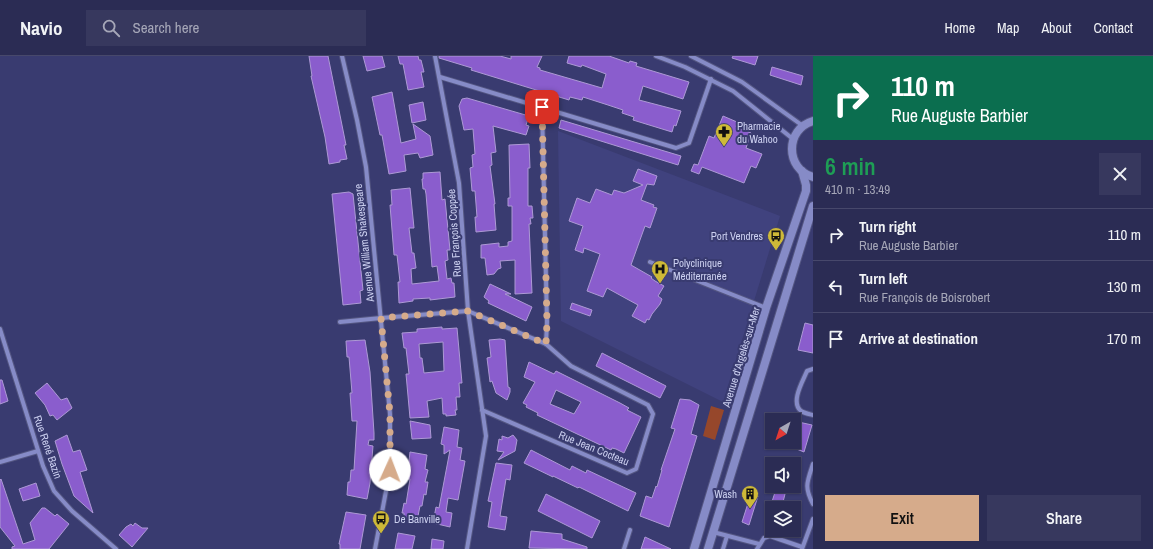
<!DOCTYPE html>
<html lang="en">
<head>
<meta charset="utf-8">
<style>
	body { margin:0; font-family:"Archivo Narrow",sans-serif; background:#37385e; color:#f1f3f6; height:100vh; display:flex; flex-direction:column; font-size:15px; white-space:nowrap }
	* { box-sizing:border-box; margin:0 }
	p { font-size:13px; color:#a6a7b8 }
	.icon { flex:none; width:22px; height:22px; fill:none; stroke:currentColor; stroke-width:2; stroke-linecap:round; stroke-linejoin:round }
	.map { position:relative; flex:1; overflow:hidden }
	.sheet { display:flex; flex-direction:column; background:#2b2c54; width:340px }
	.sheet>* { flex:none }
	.top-card { background:#0b6e4f; color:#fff; overflow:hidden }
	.needle { width:26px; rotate:219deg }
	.tools { position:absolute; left:765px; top:357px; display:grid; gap:8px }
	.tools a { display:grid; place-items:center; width:36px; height:36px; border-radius:0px; background:#2b2c54; box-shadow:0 1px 3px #0004,0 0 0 1px #47486b; font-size:20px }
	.pin { position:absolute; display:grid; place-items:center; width:34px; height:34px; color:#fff; margin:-17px; border-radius:8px; box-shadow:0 2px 6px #0006 }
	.me { position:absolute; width:44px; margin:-22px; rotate:2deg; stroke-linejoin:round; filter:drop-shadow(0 0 3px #0008) }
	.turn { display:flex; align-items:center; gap:14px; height:84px; padding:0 12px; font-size:18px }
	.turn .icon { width:52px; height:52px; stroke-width:2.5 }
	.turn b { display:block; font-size:28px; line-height:34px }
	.round { display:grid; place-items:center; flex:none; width:42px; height:42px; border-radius:0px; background:#37385e }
	.overview { display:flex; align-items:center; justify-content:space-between; height:68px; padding:0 12px }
	h1 { font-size:24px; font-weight:600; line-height:30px; color:#1e9e55 }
	.primary-button { display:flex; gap:8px; margin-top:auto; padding:8px 12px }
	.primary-button a { flex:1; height:46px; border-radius:0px; background:#d6ab8b; color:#111; font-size:16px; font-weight:600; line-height:46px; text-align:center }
	.primary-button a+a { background:#37385e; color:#f1f3f6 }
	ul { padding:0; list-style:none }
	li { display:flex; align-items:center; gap:12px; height:52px; padding:0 12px; border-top:1px solid #47486b }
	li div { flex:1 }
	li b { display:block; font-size:15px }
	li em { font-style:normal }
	header { display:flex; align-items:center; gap:24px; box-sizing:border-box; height:56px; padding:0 20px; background:#2b2c54; border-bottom:1px solid #47486b }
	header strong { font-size:19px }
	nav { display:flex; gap:22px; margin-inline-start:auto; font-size:14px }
	.search { width:280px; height:36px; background:#37385e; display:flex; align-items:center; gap:10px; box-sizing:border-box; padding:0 14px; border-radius:0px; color:#a6a7b8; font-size:15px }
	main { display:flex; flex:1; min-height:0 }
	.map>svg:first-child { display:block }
	.built { fill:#40427e }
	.green { fill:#96472b }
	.building { fill:#8a5dcd; stroke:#ad99d5; fill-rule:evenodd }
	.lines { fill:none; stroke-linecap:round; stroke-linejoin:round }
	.minor-casing { stroke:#545682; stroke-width:6 }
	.secondary-casing { stroke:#545682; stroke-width:10 }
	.minor { stroke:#868bc7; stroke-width:4 }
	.secondary { stroke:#868bc7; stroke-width:8 }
	.route { stroke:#d6ab8b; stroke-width:7; stroke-dasharray:0 12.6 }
	.labels { text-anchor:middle; stroke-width:4; stroke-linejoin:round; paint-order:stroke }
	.poi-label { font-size:11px; fill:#ccd0f0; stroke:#393b70; text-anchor:start }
	.street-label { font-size:11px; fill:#ccd0f0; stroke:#393b70 }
</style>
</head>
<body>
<header>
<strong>Navio</strong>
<div class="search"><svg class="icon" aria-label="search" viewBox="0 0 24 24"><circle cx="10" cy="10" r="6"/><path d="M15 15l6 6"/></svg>Search here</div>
<nav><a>Home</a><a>Map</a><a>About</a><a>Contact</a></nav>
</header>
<main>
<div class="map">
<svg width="813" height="493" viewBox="0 0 813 493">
	<rect width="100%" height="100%" fill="#393b70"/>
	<polygon class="built" points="558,75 780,160 723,346 561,265"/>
	<polygon class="green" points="711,350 724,354 715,384 703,380"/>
	<g class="building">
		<polygon points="309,0 328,0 346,89 344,89 347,103 340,104 340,106 329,108 325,81 311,20 312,20"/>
		<polygon points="363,0 382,0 385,11 367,15"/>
		<polygon points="398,0 418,0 419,4 421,4 424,16 421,16 424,31 408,34 403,8 400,8"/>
		<polygon points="439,0 500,0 511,3 511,0 542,0 537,11 540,12 540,14 602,32 606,18 582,9 581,11 567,7 569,0 609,0 629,7 630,5 637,7 636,10 689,26 683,43 643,30 639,44 681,55 676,70 674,69 672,76 633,64 634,61 622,57 623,54 608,49 583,41 582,44 570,41 569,44 471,14 472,12 439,2"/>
		<polygon points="733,0 758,0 755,9 732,2"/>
		<polygon points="772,11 803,20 801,29 770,19"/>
		<polygon points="392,36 401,87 416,83 413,68 430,80 433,99 420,102 418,97 404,99 406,115 389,118 382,79 380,79 372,41"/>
		<polygon points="467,42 529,60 526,69 529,70 526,79 493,70 496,96 491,97 492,109 490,110 495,148 494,148 496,174 476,176 475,161 477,161 475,135 472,135 470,112 473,111 472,99 475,98 473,73 464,74 459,50 462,43"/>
		<polygon points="423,46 426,64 412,67 409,49"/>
		<polygon points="723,60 737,66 736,71 751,77 746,92 762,98 756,112 751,110 744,127 702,111 699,118 691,115 694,108 698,109 709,80 714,82"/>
		<polygon points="561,64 681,100 678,109 559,72"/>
		<polygon points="529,88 530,112 528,112 528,150 532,150 533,162 530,162 531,168 529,168 532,237 515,238 515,204 500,205 501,212 498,213 494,218 487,219 485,202 481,202 481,189 499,187 499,191 508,190 508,186 512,185 512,150 508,150 508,142 510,142 509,89"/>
		<polygon points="638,113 657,120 654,129 647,128 641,144 654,149 653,151 657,152 650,172 645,170 631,209 652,221 651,222 655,225 664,230 658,240 662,243 660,248 652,258 649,264 647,263 645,267 632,260 638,249 627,243 607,232 603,241 587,235 600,198 584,192 583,197 575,194 583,170 569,165 577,142 590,147 596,133 612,139 614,134 624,137 643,129 633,125"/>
		<polygon points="440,116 442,144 445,143 450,194 447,194 448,204 445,205 447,223 451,222 452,227 454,227 455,241 430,244 430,242 413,243 413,245 399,247 398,226 400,226 397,199 394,199 390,149 392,149 391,134 410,132 414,172 409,172 412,197 414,197 416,212 411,213 412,228 439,225 437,210 432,211 426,138 425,133 423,133 422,123 423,123 423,117"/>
		<polygon points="349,136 353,138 363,234 360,235 361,247 343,249 332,138"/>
		<polygon points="490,228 511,238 505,238 532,251 526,265 488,247 489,245 484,241"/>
		<polygon points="572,247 592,254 590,260 570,253"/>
		<polygon points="805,267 813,269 813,297 798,294"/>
		<path d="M442,271v2l15,-1 5,55h-3l1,14h-4l1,13h-2l1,5 -10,1v-2h-3l-1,-16 -15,3 2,16 -19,1 -4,-44h3l-3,-26h-2l-2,-15 15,-1v-3zM443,286l1,29 -20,2 -2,-15h-2l-1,-14z"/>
		<polygon points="500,283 505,284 508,331 510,332 510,336 507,344 496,337 492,325 490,326 487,302 491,301 489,284"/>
		<polygon points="365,284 370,316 374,377 374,384 369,384 368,389 373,390 370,427 367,443 347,439 348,426 350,426 351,414 354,414 357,365 352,365 350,337 352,337 349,301 347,301 346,285"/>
		<polygon points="602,297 666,330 660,342 596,310"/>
		<path d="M529,306l25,12 2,-3 64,32 9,5 -2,2 14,7 -17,36 -8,-4 -4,-1 -1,2 -74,-35 1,-2 -12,-6 1,-2 -4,-2 12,-21 -11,-5zM556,334l25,12 -7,12 -24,-10z"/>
		<polygon points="0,324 2,324 8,345 0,348"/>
		<polygon points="47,327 61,344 67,342 72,352 57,364 53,359 50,360 45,349 35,337"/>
		<polygon points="680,343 690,344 699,349 691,378 697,380 669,471 640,460 646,440 652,442 656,430 657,431 662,414 661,414 675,373 671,372"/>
		<polygon points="410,365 430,369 431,382 412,383"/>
		<polygon points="794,365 812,369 804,396 794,392"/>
		<polygon points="444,371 459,374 457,391 462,392 460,404 465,405 458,444 448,442 446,456 452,457 450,471 433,467 436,451 439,452 450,394 444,398 444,389 441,388"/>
		<polygon points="67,379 73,396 80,394 87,414 80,416 93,457 74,440 62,408 55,385"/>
		<polygon points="513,379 517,384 515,395 498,404 504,396 497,395 499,383 502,384 502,380 508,382"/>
		<polygon points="531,394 570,414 572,410 586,417 587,414 636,437 628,455 579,431 578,432 553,420 553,421 524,407"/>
		<polygon points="410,396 427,399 425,413 428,414 425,426 428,426 426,439 424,438 422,450 420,450 417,465 404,462 404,457 402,457 404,447 406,448 410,423 407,423"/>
		<polygon points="496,407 512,409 510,424 506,423 500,460 507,461 505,474 488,471 492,446 488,445"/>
		<polygon points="1,423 23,488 35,484 30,467 42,452 45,452 55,460 57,458 69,468 49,493 12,493 12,491 15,490 0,471 0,424"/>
		<polygon points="36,427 40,440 23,445 19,433"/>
		<polygon points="777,430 787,430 783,446 797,450 797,452 770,452"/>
		<polygon points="546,438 600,465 592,482 538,455"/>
		<polygon points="751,438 758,440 749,469 742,466"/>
		<polygon points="346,456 366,459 360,493 340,493 340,488 339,488"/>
		<polygon points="135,467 142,472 148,472 132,491 119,479 126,471 131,468 133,470"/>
		<polygon points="531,475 562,478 562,483 587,491 587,493 529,492"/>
		<polygon points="398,477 415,480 412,493 395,493"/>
		<polygon points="645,481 671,493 641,493"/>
		<polygon points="432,483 444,485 443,493 431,493"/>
	</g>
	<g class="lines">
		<defs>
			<g id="minor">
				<polyline points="342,0 357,64 366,111 390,358 390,414 375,493"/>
				<polyline points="435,0 459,127 468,255 486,380 467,493"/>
				<polyline points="656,0 685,11 733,35 793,83"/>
				<polyline points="691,0 742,26 803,70"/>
				<polyline points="440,21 676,92 689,87 711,23"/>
				<polyline points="542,51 547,266 546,288"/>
				<polyline points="650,206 766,252"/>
				<polyline points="340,266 381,262 468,255 546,288 571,310 648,349 653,358 636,413 627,417 482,354"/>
				<polyline points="0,273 43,410 54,435 72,455 116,493"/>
				<path d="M813,313l-6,2c-4,10 -17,31 -6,40 3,2 8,3 12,4"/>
				<polyline points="0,406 38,395"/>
				<path d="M813,408c-6,18 -9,23 0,40"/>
				<polyline points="713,476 759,488"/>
				<polyline points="624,493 630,474"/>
				<polyline points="723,493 727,480"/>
				<polyline points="757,493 764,482 770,480 802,491"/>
				<polyline points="802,493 813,463"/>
			</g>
			<g id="secondary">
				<path d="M813,65c-28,8 -28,48 0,56"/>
				<polyline points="694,493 766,252 806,135 806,129 802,115"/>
				<polyline points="708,493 813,150"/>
			</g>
		</defs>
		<use href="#minor" class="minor-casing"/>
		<use href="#secondary" class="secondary-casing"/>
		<use href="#minor" class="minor"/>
		<use href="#secondary" class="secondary"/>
	</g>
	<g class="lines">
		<polyline class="route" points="390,414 390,358 381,262 468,255 546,288 547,266 542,51"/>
	</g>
	<defs>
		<symbol id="pharmacy-pin" viewBox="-11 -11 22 30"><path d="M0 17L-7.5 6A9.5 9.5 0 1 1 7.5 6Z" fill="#ceb938" stroke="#393b70"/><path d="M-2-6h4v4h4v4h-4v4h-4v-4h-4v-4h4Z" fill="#111"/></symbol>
		<symbol id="bus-pin" viewBox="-11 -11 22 30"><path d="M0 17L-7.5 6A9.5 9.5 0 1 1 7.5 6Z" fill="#ceb938" stroke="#393b70"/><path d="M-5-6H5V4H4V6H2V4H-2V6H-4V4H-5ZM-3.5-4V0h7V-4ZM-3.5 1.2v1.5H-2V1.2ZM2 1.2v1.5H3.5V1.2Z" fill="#111"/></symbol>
		<symbol id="hospital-pin" viewBox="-11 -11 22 30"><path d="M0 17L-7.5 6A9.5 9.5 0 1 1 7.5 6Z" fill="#ceb938" stroke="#393b70"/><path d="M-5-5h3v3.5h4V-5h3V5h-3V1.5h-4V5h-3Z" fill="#111"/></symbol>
		<symbol id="building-pin" viewBox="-11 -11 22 30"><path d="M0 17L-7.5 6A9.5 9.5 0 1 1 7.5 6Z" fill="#ceb938" stroke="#393b70"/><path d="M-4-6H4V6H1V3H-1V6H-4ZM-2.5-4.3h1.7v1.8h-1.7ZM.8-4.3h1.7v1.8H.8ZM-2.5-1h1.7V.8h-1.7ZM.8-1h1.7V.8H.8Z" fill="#111"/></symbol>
	</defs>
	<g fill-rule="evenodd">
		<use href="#pharmacy-pin" x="714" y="66" width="20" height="27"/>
		<use href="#bus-pin" x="766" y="170" width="20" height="27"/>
		<use href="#hospital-pin" x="650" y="203" width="20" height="27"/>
		<use href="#building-pin" x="740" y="428" width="20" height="27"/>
		<use href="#bus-pin" x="371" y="453" width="20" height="27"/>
	</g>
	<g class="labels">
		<g class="poi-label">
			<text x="737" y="74">Pharmacie<tspan x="737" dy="13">du Wahoo</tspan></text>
			<text x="763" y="184" text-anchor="end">Port Vendres</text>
			<text x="673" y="211">Polyclinique<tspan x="673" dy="13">Méditerranée</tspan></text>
			<text x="737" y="442" text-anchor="end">Wash</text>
			<text x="394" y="467">De Banville</text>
		</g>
		<g class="street-label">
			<text transform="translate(454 177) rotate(-94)" y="4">Rue François Coppée</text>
			<text transform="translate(364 187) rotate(-96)" y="4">Avenue William Shakespeare</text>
			<text transform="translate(741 301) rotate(-73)" y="4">Avenue d'Argelès-sur-Mer</text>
			<text transform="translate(48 391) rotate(71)" y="4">Rue René Bazin</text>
			<text transform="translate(594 392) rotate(22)" y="4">Rue Jean Cocteau</text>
		</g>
	</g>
</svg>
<div class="tools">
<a><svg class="needle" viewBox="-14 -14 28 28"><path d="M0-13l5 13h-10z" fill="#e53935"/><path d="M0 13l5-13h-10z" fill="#a6a7b8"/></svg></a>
<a><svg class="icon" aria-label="sound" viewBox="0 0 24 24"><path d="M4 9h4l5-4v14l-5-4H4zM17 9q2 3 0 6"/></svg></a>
<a><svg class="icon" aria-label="layers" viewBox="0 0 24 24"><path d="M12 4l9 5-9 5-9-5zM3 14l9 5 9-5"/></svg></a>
</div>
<div class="pin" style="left:542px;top:51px;background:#d93025"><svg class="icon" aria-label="arrive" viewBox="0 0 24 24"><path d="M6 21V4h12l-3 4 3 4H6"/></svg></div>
<svg class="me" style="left:390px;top:414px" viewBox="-20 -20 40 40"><circle r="19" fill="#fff"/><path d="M0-13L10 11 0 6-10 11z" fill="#d6ab8b"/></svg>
</div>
<section class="sheet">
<div class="top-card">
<div class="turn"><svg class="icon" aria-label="right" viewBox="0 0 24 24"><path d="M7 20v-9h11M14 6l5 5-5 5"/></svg><div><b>110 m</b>Rue Auguste Barbier</div></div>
</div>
<div class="overview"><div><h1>6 min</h1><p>410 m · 13:49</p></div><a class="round"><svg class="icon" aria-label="close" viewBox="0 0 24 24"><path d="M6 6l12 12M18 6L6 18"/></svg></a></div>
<ul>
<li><svg class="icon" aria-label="right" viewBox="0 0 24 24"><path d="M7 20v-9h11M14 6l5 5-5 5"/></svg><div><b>Turn right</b><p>Rue Auguste Barbier</p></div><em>110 m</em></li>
<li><svg class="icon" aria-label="left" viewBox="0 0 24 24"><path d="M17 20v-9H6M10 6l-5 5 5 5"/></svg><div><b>Turn left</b><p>Rue François de Boisrobert</p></div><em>130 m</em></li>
<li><svg class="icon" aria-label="arrive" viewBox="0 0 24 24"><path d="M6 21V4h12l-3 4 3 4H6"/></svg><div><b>Arrive at destination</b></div><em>170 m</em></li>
</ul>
<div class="primary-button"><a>Exit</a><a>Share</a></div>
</section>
</main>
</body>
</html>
